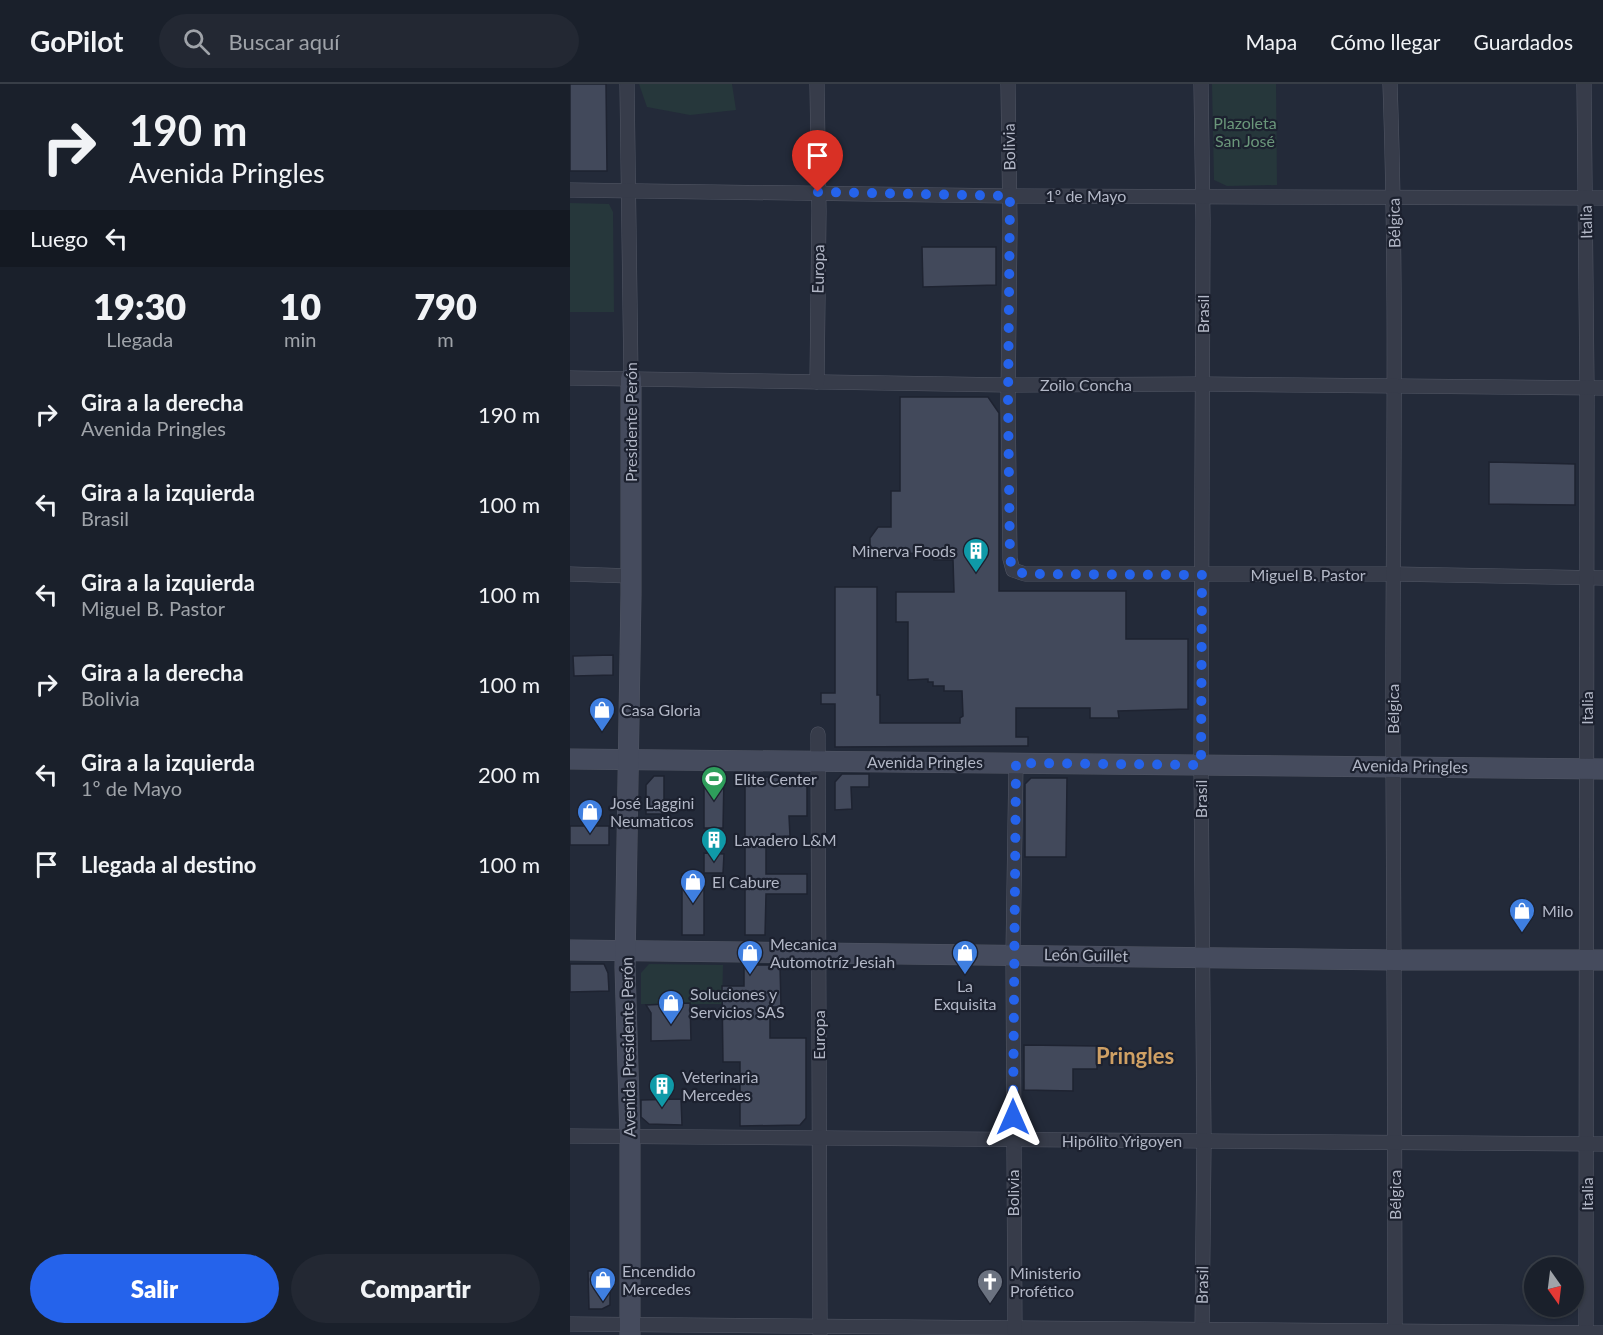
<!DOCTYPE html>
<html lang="es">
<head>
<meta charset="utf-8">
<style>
	body { margin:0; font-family:Lato,sans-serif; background:#232833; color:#f1f3f6; height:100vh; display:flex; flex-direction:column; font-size:22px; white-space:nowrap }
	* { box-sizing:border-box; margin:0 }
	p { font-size:20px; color:#9fa3a9 }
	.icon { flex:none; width:33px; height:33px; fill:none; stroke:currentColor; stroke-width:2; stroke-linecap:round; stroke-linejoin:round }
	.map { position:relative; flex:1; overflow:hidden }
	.details { display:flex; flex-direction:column; background:#1a202b; width:570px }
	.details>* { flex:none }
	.top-card { background:#1a202b; color:#f1f3f6; overflow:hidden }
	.needle { width:39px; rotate:166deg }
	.buttons { position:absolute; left:954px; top:1173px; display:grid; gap:12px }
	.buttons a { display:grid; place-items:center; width:60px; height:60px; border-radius:50%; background:#1a202b; box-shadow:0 2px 4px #0004,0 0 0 2px #383e47; font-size:30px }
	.pin { position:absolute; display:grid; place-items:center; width:51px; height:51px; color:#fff; margin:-62px -26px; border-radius:50% 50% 50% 0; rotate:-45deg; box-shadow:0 0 6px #0007 }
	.pin .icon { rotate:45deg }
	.me { position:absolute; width:66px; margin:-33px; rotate:0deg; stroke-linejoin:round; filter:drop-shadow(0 0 4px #0008) }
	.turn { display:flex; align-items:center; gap:21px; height:126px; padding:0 30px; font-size:27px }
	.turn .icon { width:78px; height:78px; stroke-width:2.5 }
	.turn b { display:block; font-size:42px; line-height:51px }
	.then { display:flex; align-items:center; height:57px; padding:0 30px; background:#0003; gap:12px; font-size:22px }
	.eta { display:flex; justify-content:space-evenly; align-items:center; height:102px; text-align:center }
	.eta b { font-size:36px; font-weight:800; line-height:42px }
	.cta { display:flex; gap:12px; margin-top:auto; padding:12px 30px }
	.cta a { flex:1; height:69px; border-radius:36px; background:#2563eb; color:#fff; font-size:24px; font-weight:800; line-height:69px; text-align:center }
	.cta a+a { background:#232833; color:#f1f3f6 }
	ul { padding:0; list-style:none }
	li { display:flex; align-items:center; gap:18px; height:90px; padding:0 30px }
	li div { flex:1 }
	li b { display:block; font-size:22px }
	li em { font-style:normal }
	header { display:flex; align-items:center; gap:36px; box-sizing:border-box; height:84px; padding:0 30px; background:#1a202b; border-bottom:2px solid #383e47 }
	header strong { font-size:28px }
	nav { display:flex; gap:33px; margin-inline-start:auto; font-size:21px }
	.search { width:420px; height:54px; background:#232833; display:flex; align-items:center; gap:15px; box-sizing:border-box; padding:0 21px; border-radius:33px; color:#9fa3a9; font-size:22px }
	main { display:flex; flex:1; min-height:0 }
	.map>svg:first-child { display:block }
	.green { fill:#26373b }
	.building { fill:#42495b; stroke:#1e2331; stroke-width:1.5 }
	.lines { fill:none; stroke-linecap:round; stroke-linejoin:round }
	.street-casing { stroke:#525765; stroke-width:15 }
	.secondary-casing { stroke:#525765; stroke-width:21 }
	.street { stroke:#373c4a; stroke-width:14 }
	.secondary { stroke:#454b5d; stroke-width:20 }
	.route { stroke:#2563eb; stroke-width:10; stroke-dasharray:0 18 }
	.labels { text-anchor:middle; stroke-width:4.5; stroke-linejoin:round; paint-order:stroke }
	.park-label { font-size:16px; fill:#6a967a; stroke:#1c212f }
	.street-label { font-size:16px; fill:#b2b7c6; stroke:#1c212f }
	.poi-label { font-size:16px; fill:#b2b7c6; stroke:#1c212f; text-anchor:start }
	.district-label { font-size:22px; font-weight:bold; fill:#cfa064; stroke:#1c212f }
</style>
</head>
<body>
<header>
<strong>GoPilot</strong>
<div class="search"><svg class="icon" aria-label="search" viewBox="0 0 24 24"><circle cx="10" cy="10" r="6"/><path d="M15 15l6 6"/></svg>Buscar aquí</div>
<nav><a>Mapa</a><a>Cómo llegar</a><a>Guardados</a></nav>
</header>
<main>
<section class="details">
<div class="top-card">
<div class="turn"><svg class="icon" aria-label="right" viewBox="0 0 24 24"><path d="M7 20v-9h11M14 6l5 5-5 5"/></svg><div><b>190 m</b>Avenida Pringles</div></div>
<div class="then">Luego<svg class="icon" aria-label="left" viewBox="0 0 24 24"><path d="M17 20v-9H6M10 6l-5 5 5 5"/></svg></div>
</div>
<div class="eta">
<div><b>19:30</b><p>Llegada</p></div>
<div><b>10</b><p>min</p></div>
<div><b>790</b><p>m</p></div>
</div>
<ul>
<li><svg class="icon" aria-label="right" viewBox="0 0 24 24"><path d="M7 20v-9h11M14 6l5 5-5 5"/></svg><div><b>Gira a la derecha</b><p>Avenida Pringles</p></div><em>190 m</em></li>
<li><svg class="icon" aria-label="left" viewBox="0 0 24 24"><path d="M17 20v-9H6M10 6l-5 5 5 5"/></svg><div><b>Gira a la izquierda</b><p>Brasil</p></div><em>100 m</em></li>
<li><svg class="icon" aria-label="left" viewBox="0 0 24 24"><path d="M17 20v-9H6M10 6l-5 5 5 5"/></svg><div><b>Gira a la izquierda</b><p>Miguel B. Pastor</p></div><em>100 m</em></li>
<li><svg class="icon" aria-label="right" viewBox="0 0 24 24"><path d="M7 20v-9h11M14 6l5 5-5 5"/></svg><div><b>Gira a la derecha</b><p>Bolivia</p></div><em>100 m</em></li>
<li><svg class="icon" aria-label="left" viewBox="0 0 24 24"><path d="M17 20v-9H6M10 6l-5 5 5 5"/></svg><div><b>Gira a la izquierda</b><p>1º de Mayo</p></div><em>200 m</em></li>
<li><svg class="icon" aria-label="arrive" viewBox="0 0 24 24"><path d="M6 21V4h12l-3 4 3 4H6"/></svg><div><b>Llegada al destino</b></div><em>100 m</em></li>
</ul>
<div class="cta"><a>Salir</a><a>Compartir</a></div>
</section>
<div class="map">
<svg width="1033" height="1251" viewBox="0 0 1033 1251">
	<rect width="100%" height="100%" fill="#232a39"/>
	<g class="green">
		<polygon points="69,0 162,0 166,26 120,31 77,23"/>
		<polygon points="642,0 706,0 707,101 657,102 644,96"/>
		<polygon points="0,119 39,120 43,128 44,228 0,228"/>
		<polygon points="79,880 153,881 152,920 71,920 71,889"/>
	</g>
	<g class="building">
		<polygon points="0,0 36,0 37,87 0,87"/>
		<polygon points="352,163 426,163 426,201 353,203"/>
		<polygon points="330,313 418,313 429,329 429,507 556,507 556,555 618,555 618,625 548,627 549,634 520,634 520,624 446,624 446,653 458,653 458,662 265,663 265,620 251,620 251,609 265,609 265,503 307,503 307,611 310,611 310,639 390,639 390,634 393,632 392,607 374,607 374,602 363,602 363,598 358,598 358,595 338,596 338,538 326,538 326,508 384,508 383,476 364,476 364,469 300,470 300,454 308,443 321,443 321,407 330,407"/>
		<polygon points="919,378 1005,380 1005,421 919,420"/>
		<polygon points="43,571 43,591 4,592 3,572"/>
		<polygon points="272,690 299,690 299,703 281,703 282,725 265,726 265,698"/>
		<polygon points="84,692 94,692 94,730 76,730 76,701"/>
		<polygon points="134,692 154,692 153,744 134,744"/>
		<polygon points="175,693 233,693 237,701 237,732 219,732 220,752 196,753 196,790 237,790 237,810 196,810 195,851 175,851"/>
		<polygon points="461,694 497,694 496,773 455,773 455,700"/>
		<rect x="0" y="742" width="39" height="19"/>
		<polygon points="134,769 154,770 153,789 134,789"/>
		<rect x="112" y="790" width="22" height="61"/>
		<polygon points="0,880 34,880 38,889 39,907 0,908"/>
		<polygon points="174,881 210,881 211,923 200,923 200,954 236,954 236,1034 230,1041 170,1042 170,978 153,978 152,902 174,902"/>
		<polygon points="120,919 121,956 81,957 81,929 76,921"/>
		<polygon points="454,961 527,962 527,985 503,985 503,1007 454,1006"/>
		<polygon points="111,1015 112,1041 79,1040 71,1033 71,1016"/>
		<polygon points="18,1187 40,1187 40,1221 32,1225 19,1225"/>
	</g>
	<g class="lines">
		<defs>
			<g id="street">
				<polyline points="57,0 61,294"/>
				<polyline points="438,0 440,140 438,318 440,475 443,486 455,490 824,490 1033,494"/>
				<polyline points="631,0 633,136 631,680 634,1058 632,1251"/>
				<path d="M820,0c8,226 2,452 3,679 0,191 3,381 2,572"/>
				<polyline points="1014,0 1017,304 1016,1248"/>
				<polyline points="0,106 440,112 1033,114"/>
				<polyline points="0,294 438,301 633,300 1033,304"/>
				<polyline points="247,298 249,127 247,0"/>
				<polyline points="0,490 61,492"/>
				<polyline points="248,650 250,1249"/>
				<polyline points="0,1052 1033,1060"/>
				<polyline points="0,1240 1033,1249"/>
				<polyline points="445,1251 443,870 446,679"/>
			</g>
			<g id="secondary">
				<polyline points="0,675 1033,685"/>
				<polyline points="0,866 823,876 1033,876"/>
				<polyline points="60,1251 60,1053 55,883 61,510 61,294"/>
			</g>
		</defs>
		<use href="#street" class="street-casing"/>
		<use href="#secondary" class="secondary-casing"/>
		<use href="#street" class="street"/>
		<use href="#secondary" class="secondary"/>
	</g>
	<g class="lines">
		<polyline class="route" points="248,108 440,112 438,318 440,475 443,486 455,490 632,491 631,681 446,679 443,1033"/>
	</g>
	<defs>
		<symbol id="building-pin" viewBox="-11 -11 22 30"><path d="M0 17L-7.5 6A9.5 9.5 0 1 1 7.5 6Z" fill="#0f9aa8" stroke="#1c212f"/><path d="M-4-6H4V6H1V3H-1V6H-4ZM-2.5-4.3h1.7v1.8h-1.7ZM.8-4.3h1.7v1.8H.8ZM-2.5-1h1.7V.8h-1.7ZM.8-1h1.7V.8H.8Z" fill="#fff"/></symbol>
		<symbol id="shop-pin" viewBox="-11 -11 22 30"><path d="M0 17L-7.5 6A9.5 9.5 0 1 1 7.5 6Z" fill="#3f7fe0" stroke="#1c212f"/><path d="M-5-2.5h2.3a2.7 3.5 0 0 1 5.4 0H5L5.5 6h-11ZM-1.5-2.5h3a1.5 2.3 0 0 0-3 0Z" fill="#fff"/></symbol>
		<symbol id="stadium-pin" viewBox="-11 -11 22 30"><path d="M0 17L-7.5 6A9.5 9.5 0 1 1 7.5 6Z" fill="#2e9e5b" stroke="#1c212f"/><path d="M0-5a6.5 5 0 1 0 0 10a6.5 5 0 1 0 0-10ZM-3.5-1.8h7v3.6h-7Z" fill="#fff"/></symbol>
		<symbol id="church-pin" viewBox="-11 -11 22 30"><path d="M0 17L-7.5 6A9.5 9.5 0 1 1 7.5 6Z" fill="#6b7280" stroke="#1c212f"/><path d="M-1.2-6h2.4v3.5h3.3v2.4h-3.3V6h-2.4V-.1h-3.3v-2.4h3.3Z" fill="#fff"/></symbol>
	</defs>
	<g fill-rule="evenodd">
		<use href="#building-pin" x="391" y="452" width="30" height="40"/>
		<use href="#shop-pin" x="17" y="611" width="30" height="40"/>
		<use href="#stadium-pin" x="129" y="680" width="30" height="40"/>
		<use href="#shop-pin" x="5" y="713" width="30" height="40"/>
		<use href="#building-pin" x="129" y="741" width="30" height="40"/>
		<use href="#shop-pin" x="108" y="783" width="30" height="40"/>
		<use href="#shop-pin" x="937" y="812" width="30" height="40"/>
		<use href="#shop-pin" x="165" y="854" width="30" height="40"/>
		<use href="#shop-pin" x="380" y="854" width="30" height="40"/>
		<use href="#shop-pin" x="86" y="904" width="30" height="40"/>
		<use href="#building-pin" x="77" y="987" width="30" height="40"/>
		<use href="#shop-pin" x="18" y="1181" width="30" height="40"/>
		<use href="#church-pin" x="405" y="1183" width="30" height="40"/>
	</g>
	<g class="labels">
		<g class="park-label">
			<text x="675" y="45">Plazoleta<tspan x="675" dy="18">San José</tspan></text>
		</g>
		<g class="street-label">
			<text transform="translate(439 63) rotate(-91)" y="6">Bolivia</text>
			<text x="516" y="118">1º de Mayo</text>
			<text transform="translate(1016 138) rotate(-91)" y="6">Italia</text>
			<text transform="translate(824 139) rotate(-91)" y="6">Bélgica</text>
			<text transform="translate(248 185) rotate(-89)" y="6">Europa</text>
			<text transform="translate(633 230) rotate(-90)" y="6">Brasil</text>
			<text x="516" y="307">Zoilo Concha</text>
			<text transform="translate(61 338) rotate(-90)" y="6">Presidente Perón</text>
			<text x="738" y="497">Miguel B. Pastor</text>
			<text transform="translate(1017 624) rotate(-90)" y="6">Italia</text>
			<text transform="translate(823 625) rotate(-90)" y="6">Bélgica</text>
			<text x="355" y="684">Avenida Pringles</text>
			<text transform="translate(840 682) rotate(1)" y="6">Avenida Pringles</text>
			<text transform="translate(631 715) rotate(-90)" y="6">Brasil</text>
			<text transform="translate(516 871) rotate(1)" y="6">León Guillet</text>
			<text transform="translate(249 951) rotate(-90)" y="6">Europa</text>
			<text transform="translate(58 963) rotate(-91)" y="6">Avenida Presidente Perón</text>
			<text x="552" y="1063">Hipólito Yrigoyen</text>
			<text transform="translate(443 1109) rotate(-90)" y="6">Bolivia</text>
			<text transform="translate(1017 1110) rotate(-90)" y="6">Italia</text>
			<text transform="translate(825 1111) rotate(-90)" y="6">Bélgica</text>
			<text transform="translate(632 1201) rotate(-89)" y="6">Brasil</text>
		</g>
		<g class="poi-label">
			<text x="386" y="473" text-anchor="end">Minerva Foods</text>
			<text x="51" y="632">Casa Gloria</text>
			<text x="164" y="701">Elite Center</text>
			<text x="40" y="725">José Laggini<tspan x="40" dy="18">Neumaticos</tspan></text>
			<text x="164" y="762">Lavadero L&amp;M</text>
			<text x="142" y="804">El Cabure</text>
			<text x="972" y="833">Milo</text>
			<text x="200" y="866">Mecanica<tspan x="200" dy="18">Automotríz Jesiah</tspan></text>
			<text x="395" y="908" text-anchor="middle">La<tspan x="395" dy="18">Exquisita</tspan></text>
			<text x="120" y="916">Soluciones y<tspan x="120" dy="18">Servicios SAS</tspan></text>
			<text x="112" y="999">Veterinaria<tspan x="112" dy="18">Mercedes</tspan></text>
			<text x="52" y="1193">Encendido<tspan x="52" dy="18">Mercedes</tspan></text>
			<text x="440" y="1195">Ministerio<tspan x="440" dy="18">Profético</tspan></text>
		</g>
		<g class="district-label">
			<text x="565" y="980">Pringles</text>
		</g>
	</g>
</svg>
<div class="buttons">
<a><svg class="needle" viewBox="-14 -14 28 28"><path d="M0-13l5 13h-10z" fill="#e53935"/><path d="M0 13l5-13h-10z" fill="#9fa3a9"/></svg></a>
</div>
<div class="pin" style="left:248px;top:108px;background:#d93025"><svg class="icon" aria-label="arrive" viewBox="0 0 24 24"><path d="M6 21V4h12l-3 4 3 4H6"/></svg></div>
<svg class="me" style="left:443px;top:1033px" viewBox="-20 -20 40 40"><path d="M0-17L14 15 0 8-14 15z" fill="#2563eb" stroke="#fff" stroke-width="4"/></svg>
</div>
</main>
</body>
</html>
